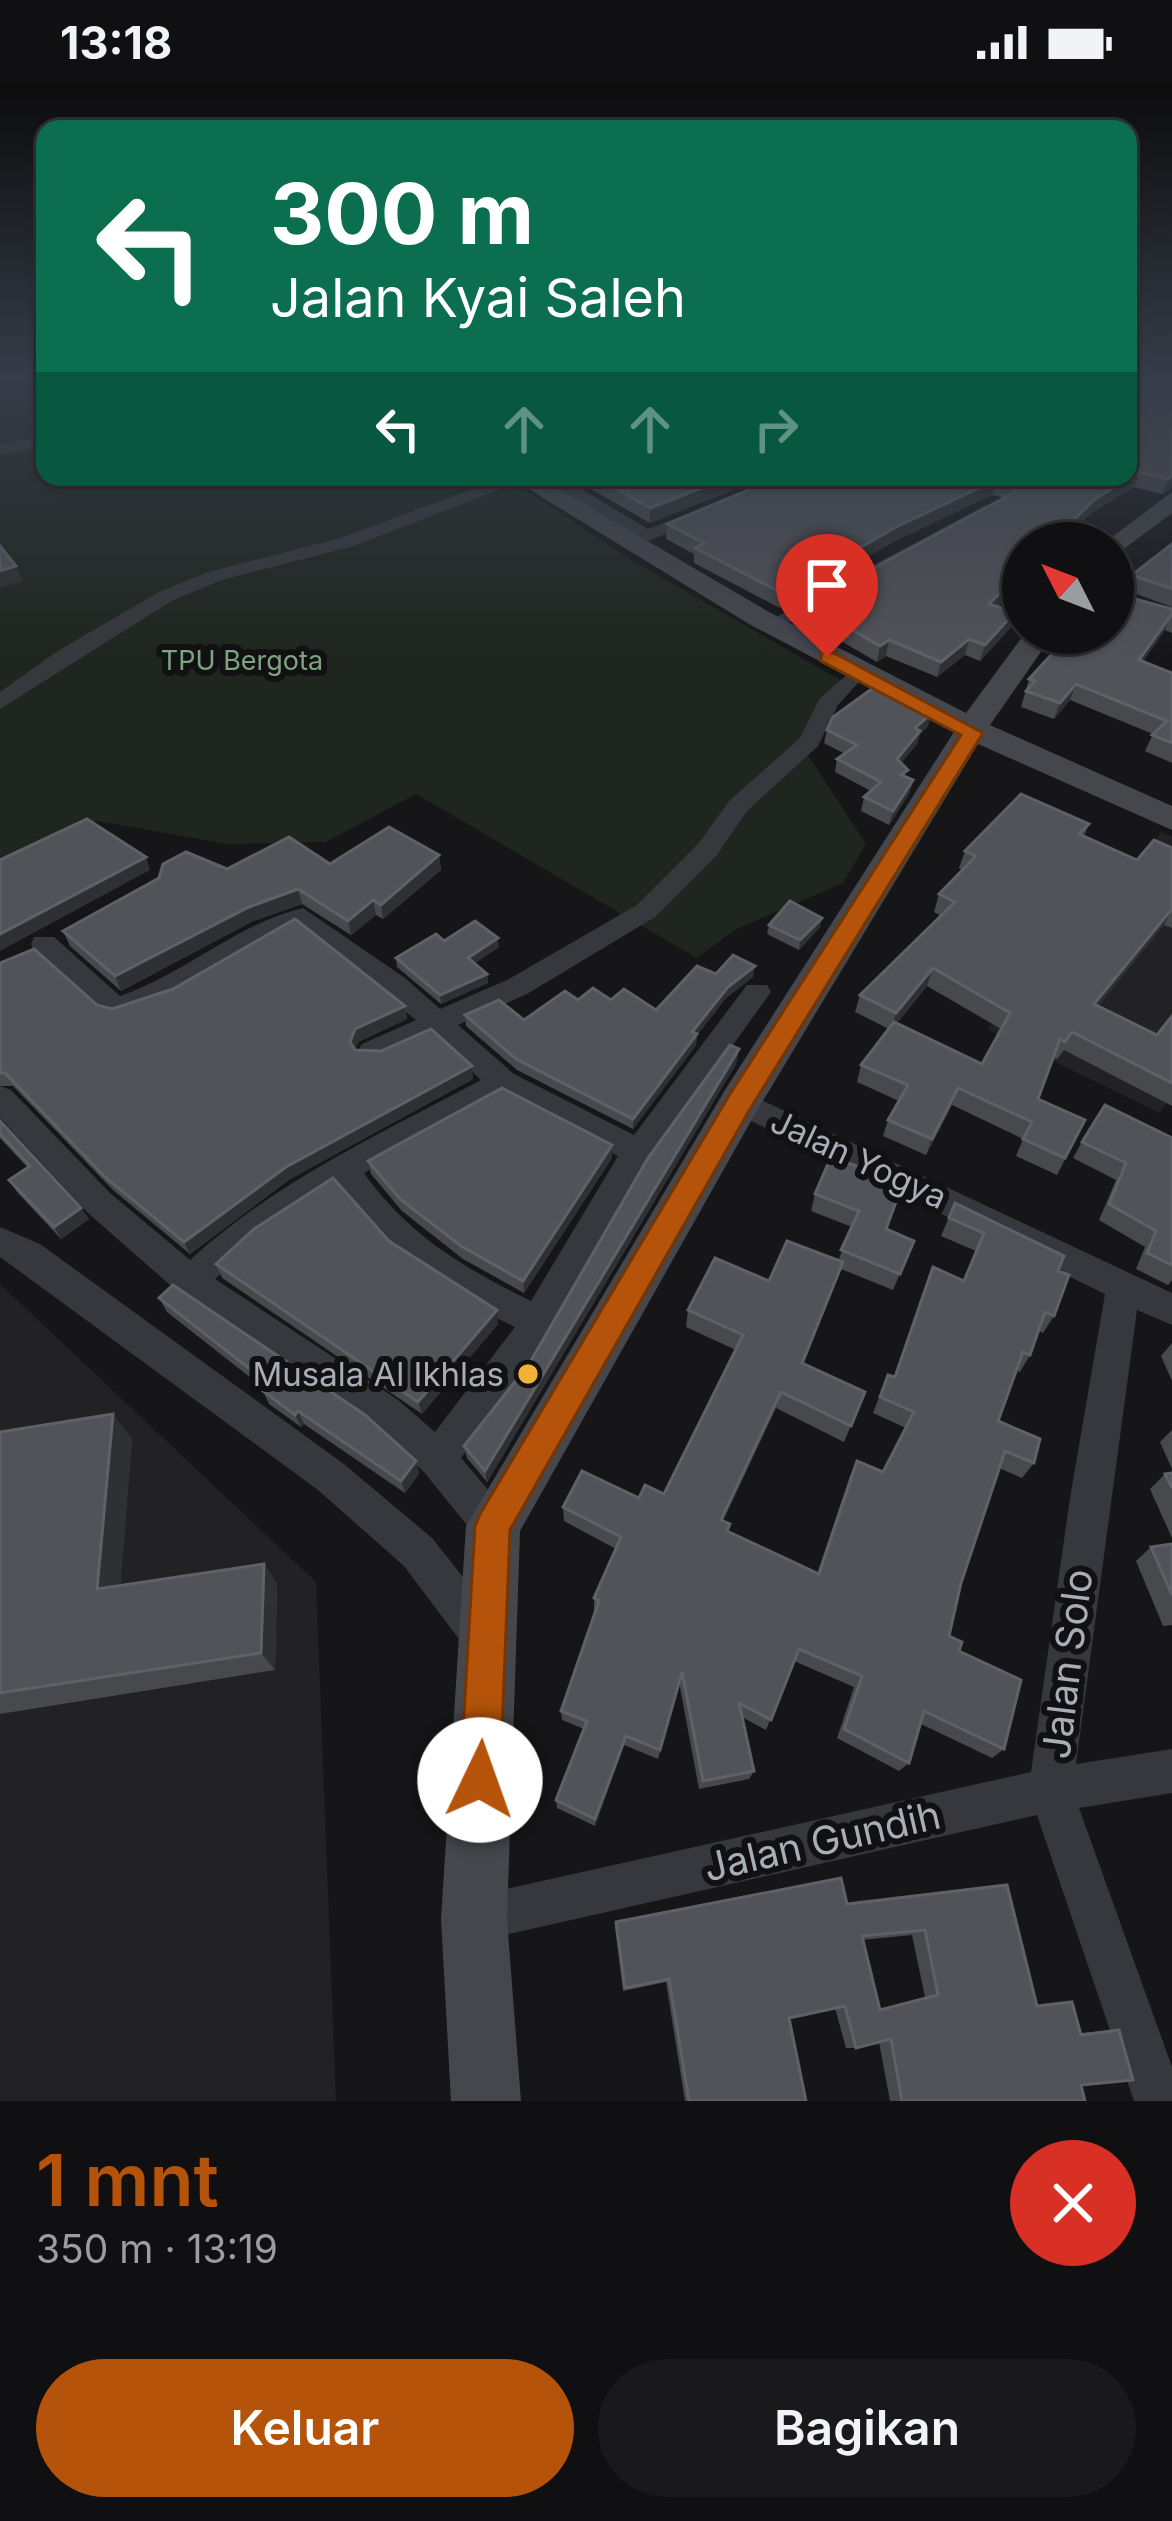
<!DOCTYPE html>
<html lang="id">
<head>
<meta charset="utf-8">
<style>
	body { margin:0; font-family:Inter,sans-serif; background:#19191b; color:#f1f3f6; height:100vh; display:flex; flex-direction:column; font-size:45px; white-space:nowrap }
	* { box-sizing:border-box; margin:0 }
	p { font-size:39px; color:#9c9d9f }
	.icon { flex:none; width:66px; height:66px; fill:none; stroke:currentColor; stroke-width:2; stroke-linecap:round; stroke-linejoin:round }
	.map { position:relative; height:2017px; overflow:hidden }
	.sheet { display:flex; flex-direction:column; background:#101012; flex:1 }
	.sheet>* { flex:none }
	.top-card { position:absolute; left:36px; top:36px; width:1101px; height:366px; border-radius:24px; box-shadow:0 3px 9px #0004,0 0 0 3px #303032; background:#0b6e4f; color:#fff; overflow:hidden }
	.needle { width:78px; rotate:312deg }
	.buttons { position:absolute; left:1002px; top:438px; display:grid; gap:24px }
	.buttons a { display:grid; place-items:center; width:132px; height:132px; border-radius:50%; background:#101012; box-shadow:0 3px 9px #0004,0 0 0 3px #303032; font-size:60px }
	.pin { position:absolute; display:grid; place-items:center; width:102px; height:102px; color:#fff; margin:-123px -51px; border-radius:50% 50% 50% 0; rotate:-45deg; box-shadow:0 0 12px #0007 }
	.pin .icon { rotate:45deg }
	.me { position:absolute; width:132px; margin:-66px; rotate:3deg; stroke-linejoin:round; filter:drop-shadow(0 0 9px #0008) }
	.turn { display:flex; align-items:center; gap:42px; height:252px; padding:0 36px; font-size:54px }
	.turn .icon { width:156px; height:156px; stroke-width:2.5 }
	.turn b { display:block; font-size:84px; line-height:102px }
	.lanes { display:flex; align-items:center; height:114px; padding:0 36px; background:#0003; justify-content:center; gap:60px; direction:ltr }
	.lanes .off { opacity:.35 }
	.round { display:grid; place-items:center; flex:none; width:126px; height:126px; border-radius:63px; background:#19191b }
	.head { display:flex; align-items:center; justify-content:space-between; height:204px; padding:0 36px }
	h1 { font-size:72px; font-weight:600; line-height:90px; color:#b45309 }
	.action { display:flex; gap:24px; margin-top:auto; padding:24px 36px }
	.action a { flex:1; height:138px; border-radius:72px; background:#b45309; color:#fff; font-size:48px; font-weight:600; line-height:138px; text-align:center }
	.action a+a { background:#19191b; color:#f1f3f6 }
	.status { display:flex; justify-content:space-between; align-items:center; height:84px; padding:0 60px; background:#101012; direction:ltr }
	.status svg { height:33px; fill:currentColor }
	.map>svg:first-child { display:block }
	.built { fill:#222225 }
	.green { fill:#1e261f }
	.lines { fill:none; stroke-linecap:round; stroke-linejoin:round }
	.minor { fill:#37383d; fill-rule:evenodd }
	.secondary { fill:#45474d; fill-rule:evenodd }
	.wall { fill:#47494d; fill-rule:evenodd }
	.shaded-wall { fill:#2f3033 }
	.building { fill:#525359; stroke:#5f6168; stroke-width:3; fill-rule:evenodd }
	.route { fill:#b45309; stroke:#753606; stroke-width:3 }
	.poi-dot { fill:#f2b134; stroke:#111113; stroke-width:4.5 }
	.labels { text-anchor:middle; stroke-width:12; stroke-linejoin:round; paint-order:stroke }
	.far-park-label { font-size:27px; fill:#7fa381; stroke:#111113 }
	.street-label { font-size:33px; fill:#a8adb8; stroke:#111113 }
	.poi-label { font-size:33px; fill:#a8adb8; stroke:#111113; text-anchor:end }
	.near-street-label { font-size:39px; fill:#a8adb8; stroke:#111113 }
</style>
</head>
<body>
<div class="status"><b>13:18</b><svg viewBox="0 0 49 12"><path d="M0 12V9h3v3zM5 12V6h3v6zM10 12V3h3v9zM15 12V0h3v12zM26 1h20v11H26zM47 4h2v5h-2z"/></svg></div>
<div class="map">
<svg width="1172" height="2017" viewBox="0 0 1172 2017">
	<rect width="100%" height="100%" fill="#161618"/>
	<g class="built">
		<polygon points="1162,748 1172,753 1172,1010 1160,1029 987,945"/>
		<polygon points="0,1200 316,1498 336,2017 0,2017"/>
	</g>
	<polygon class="green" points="0,290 45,290 45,393 505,393 635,478 842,597 800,659 866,760 843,799 736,845 697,874 416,710 326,758 228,760 97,737 0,774"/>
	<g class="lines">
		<g class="minor">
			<polygon points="45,352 45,362 0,371 0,361"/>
			<polygon points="506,393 531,393 354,462 222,496 173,516 0,625 0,608 56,568 159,508 208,488 340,454"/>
			<polygon points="540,393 561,393 648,445 700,426 709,431 628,466 619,460 632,452"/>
			<polygon points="986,421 995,426 992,430 776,546 759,542"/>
			<path d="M857,582l11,6 -30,33 -20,41 -71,65 -30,44 -62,62 -128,77 -69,31 56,49 120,61 113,-150h20l4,7 -128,178 -117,204 -65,84 46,54 5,14 -5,14 -14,5 -14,-5 -55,-68 -52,-48 -194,-132 -90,-79 -88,-95v-32l11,4 99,103 80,67c85,-78 190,-126 291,-180l-47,-44 -52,24h-20l-5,-8 5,-8 54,-24 -117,-93 -123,71 -60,20 -10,-3 -72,-64 -3,-7 3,-7h20l66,59c65,-22 116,-72 183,-88l102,70 35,31 67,-29 130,-75 62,-62 30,-42 71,-63 20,-40zM503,1012l115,60 -87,145c-67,-33 -123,-66 -167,-128zM338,1103c47,68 105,104 177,140l-80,105 -37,-32 -183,-121 42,-39z"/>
			<polygon points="740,1006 1172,1209 1172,1241 1137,1226 1076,1680 1172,1665 1172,1709 1079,1724 1172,1983 1172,2017 1134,2017 1037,1731 474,1858 457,1852 451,1835 457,1818 474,1812 1031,1688 1070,1414 1105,1210 729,1026 725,1018 729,1010"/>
			<polygon points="0,1143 40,1160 344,1380 432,1454 498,1537 504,1552 498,1567 483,1573 468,1567 404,1482 318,1406 0,1173"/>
		</g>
		<g class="secondary">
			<polygon points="509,393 538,393 769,528 966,629 1025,549 1054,549 990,641 1172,722 1172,746 978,660 755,1030 520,1447 507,1835 521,2017 451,2017 441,1835 466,1442 725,1006 954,648 749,540"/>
			<polygon points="1172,408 1172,429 1113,473 1113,459 1104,459"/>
		</g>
	</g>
	<g class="wall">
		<polygon points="1172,290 1172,404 1162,410 1134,403 1090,430 1061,459 1023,459 1023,497 998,522 1015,528 1011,543 980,577 965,571 937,593 886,572 877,578 805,536 807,520 1005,414 992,411 893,458 780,524 694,479 694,470 666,455 667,440"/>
		<polygon points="570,393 765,393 650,439"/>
		<polygon points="1172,460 1172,523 1126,506 1132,491"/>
		<polygon points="1172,525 1172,549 1165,546 1143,577 1172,589 1172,679 1145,667 1153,650 1070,616 1054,635 1021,623 1029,595"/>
		<polygon points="928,642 920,650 917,660 901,679 906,693 913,696 909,710 889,741 861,727 864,713 871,707 835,688 837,675 845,670 824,659 827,646"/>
		<path d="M1089,740l-5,12 53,24 35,-12v80l-8,-3 -66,81 59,29 15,-19v90l-108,-56 -7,9 -4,-2 -15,42 47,21 -28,55 -41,-19 7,-17 -71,-34 -26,50 -43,-19 5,-16 11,-19 -42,-19 4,-17 28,-36 -34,-17 5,-17 81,-79 -7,-4 5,-18 23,-24 -3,-2 6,-17zM927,902l74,43 -19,35 -85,-41z"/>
		<polygon points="439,771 441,786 383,835 376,831 351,851 302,820 253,837 121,907 70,862 63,847 227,785 330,780"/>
		<polygon points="769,841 820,843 799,866 767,850"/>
		<polygon points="444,857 499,863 475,879 487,890 488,899 441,920 397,883 396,874"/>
		<polygon points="0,879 97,921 112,925 405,922 407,935 358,958 355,966 473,995 290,1095 190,1170 113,1106 13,1002 0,1002"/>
		<polygon points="716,890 753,893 726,914 697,951 696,961 633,1045 517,986 466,942 465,931 524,936 578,916 611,916 656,926"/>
		<polygon points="739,965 736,980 487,1398 467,1374 464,1362 529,1280"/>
		<polygon points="0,1037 81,1124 89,1135 61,1155 17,1108 9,1096 28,1084 0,1054"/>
		<polygon points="1172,1054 1172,1196 1168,1201 1136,1185 1145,1163 1099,1136 1116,1096 1073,1074 1082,1058"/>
		<polygon points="831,1073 886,1145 914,1157 893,1206 841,1185 804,1279 865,1308 844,1358 776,1324 723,1437 728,1447 817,1490 850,1392 857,1377 883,1388 906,1344 873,1329 888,1291 894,1293 933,1183 963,1196 976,1167 941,1152 955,1119 1058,1187 1054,1232 1043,1249 1039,1247 1030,1271 1020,1288 1016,1286 998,1337 1034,1379 1022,1394 999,1384 961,1499 949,1552 959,1567 1004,1665 992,1674 921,1640 909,1679 899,1687 837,1654 854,1603 794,1577 766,1646 742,1633 754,1687 749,1695 699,1705 679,1598 658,1675 624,1661 595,1742 557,1724 556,1716 584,1645 562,1636 561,1627 596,1528 594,1527 594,1514 616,1465 564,1437 563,1423 664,1410 736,1266 686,1243 688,1226 769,1197 838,1177 852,1143 811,1127 815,1110"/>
		<polygon points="612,1074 524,1209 463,1175 402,1127 371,1090 368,1077"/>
		<polygon points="389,1157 498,1240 422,1330 222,1194 216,1180"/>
		<polygon points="159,1214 416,1377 419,1390 405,1409 304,1340 301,1343 269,1320 263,1307 265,1305 167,1228"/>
		<polygon points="1172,1259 1172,1297 1161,1272"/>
		<polygon points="1172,1346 1172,1385 1160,1358"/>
		<polygon points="0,1348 132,1355 120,1501 264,1480 277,1500 275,1586 0,1630"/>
		<polygon points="1172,1389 1172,1454 1150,1405 1165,1390"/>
		<polygon points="1172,1460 1172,1541 1163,1542 1136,1477 1151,1463"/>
		<path d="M1007,1801l30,121 43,27 39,-3 -38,55 4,16h-195l-11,-59 -23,6h-10l-11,-40 -46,10 17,83h-121l-19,-119 -43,9 -8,-64 1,-5 231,-18zM912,1851l13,62 -45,12 -18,-69z"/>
	</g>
	<g class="shaded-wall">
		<polygon points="1140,388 1134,403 1090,430 1061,459 1050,459 1095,415"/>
		<polygon points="1172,392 1172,404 1162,410 1168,395"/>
		<polygon points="730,393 765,393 650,439 650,424"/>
		<polygon points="996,396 992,411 893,458 780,524 782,509 896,443"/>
		<polygon points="16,482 23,497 0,504 0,487"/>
		<polygon points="1023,486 1023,497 985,535 989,520"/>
		<polygon points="1015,528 1011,543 980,577 985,561"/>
		<polygon points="1171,530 1165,546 1133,592 1139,576"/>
		<polygon points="969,555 965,571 937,593 941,578"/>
		<polygon points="889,556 886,572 877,578 880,562"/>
		<polygon points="1076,600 1070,616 1054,635 1060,619"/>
		<polygon points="932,629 928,642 920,650 917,660 894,688 897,675 915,644"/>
		<polygon points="913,696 909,710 889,741 893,727"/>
		<polygon points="439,771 441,786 383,835 381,821"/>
		<polygon points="146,773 150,786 0,867 0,850"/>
		<polygon points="298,805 302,820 253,837 121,907 115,892 249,823"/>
		<polygon points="373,816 376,831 351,851 348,837"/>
		<polygon points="1172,825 1164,841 1086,937 1094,920"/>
		<polygon points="822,834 820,843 799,866 800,856"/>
		<polygon points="498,854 499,863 469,883 468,874"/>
		<polygon points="755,882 753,893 726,914 697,951 696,961 633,1045 633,1035 692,948 728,903"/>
		<polygon points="933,884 927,902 891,946 896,929"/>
		<polygon points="487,890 488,899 441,920 440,911"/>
		<polygon points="405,922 407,935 358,958 353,970 350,958 355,945"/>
		<polygon points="739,965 736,980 487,1398 485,1387"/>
		<polygon points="472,982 473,995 290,1095 190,1170 184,1158 286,1083"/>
		<polygon points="958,1004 952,1021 926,1071 932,1055"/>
		<polygon points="612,1061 612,1074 524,1209 523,1197"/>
		<polygon points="81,1124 89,1135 61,1155 54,1143"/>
		<polygon points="497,1226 498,1240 422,1330 418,1318"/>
		<polygon points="781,1308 776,1324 717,1450 721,1436"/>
		<polygon points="298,1327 304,1340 301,1343 295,1331"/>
		<polygon points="113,1330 132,1355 118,1524 97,1505"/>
		<polygon points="416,1377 419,1390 405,1409 401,1397"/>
		<polygon points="264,1480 277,1500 275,1586 261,1569"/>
		<polygon points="626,1652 624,1661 595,1742 595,1735"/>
	</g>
	<g class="building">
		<polygon points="1128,290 1172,290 1172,392 1168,395 1140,388 1095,415 1050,459 1023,459 1023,486 989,520 1015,528 985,561 969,555 941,578 889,556 880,562 807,520 1015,408 1014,400 996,396 896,443 782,509 695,464 704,459 667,440 779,393 1128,393"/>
		<polygon points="596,393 730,393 650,424"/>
		<polygon points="1172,460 1172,505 1132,491"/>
		<polygon points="0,462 16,482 0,487"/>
		<polygon points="1120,511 1172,525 1172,530 1139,576 1172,589 1172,659 1152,651 1167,637 1076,600 1060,619 1026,607 1035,597 1029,595 1061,560 1074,549 1113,549 1113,517"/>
		<polygon points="873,604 932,629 915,644 920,647 897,675 908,686 901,691 913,696 893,727 864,713 881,698 837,675 857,661 827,646 833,633"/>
		<polygon points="1021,710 1089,740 1079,750 1137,776 1154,756 1172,764 1172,825 1094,920 1157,951 1172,932 1172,999 1072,948 1065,958 1060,955 1038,1015 1085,1036 1065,1074 1023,1055 1032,1038 958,1004 932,1055 888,1036 908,1001 861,981 894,938 982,980 1010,929 933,884 896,929 860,911 955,818 939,810 976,772 965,767"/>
		<polygon points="87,735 146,773 0,850 0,776"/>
		<polygon points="389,743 439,771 381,821 373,816 348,837 298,805 249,823 115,892 63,847 159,794 163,780 186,768 227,785 289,753 330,780"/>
		<polygon points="790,817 822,834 800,856 769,841"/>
		<polygon points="295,835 405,922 355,945 350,958 355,966 381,967 431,945 472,982 286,1083 184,1158 106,1094 5,989 0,989 0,879 34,865 97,921 112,925 173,905"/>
		<polygon points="475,837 498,854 468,874 487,890 440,911 396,874 436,850 444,857"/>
		<polygon points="733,871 755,882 728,903 692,948 697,950 633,1035 516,975 465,931 499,916 524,936 565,907 578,916 593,904 611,916 624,905 656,926 697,882 716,890"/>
		<polygon points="730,961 739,965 485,1387 464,1362 529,1280 648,1074"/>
		<polygon points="502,1004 612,1061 523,1197 461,1162 400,1115 368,1077"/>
		<polygon points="1105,1021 1172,1054 1172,1181 1147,1169 1156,1147 1109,1120 1126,1079 1082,1058"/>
		<polygon points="0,1037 81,1124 54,1143 9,1096 30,1082 0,1050"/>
		<polygon points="831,1073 903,1099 886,1145 914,1157 900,1190 841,1166 859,1127 815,1110"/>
		<polygon points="333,1094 389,1157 497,1226 418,1318 216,1180 254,1145"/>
		<polygon points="955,1119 1064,1172 1058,1187 1069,1191 1054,1232 1045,1228 1030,1271 1023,1268 998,1337 1040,1355 1034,1379 1005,1367 961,1499 949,1552 962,1558 959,1567 1021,1596 1004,1665 924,1627 909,1679 844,1645 862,1592 799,1565 771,1636 739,1619 754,1687 703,1697 682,1588 660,1666 626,1652 595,1735 556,1716 587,1637 561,1627 599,1517 594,1514 621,1453 563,1423 582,1387 639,1414 645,1401 664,1410 743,1251 688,1226 715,1174 769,1197 787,1157 843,1178 802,1279 865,1308 851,1342 781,1308 721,1436 730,1440 727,1447 819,1490 857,1377 883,1388 914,1328 880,1313 888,1291 895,1293 933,1183 964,1197 984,1149 949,1134"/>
		<polygon points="173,1201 365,1331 416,1377 401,1397 298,1327 295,1331 263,1307 269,1300 159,1214"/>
		<polygon points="113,1330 97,1505 264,1480 261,1569 0,1609 0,1348"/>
		<polygon points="1172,1389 1172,1404 1165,1390"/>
		<polygon points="1172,1460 1172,1511 1151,1463"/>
		<path d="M841,1794l6,26 160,-19 30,121 35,-4 9,33 38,-5 14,50 -52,5 4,16h-183l-11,-62 -35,9 -11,-42 -56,12 17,83h-117l-20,-122 -44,9 -9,-66zM925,1846l13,65 -58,15 -18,-74z"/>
	</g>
	<linearGradient id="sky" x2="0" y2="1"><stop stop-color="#0c0c0d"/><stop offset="0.51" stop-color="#363c48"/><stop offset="1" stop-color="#363c48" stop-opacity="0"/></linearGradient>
	<rect width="1172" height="573" fill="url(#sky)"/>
	<polygon class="route" points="821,569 834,569 983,649 750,1025 510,1446 500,1696 494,1710 480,1716 466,1710 460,1696 475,1442 480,1430 730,1010 961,651 821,577"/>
	<circle class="poi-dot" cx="528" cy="1290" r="12"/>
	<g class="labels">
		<g class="far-park-label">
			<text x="242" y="586">TPU Bergota</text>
		</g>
		<g class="street-label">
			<text transform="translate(859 1075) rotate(25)" y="12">Jalan Yogya</text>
		</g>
		<g class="poi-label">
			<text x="504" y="1302">Musala Al Ikhlas</text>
		</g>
		<g class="near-street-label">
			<text transform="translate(1067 1580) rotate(-83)" y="14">Jalan Solo</text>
			<text transform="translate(822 1757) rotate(-13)" y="14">Jalan Gundih</text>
		</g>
	</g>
</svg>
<div class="buttons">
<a><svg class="needle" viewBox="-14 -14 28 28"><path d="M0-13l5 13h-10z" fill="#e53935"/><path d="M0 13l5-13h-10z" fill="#9c9d9f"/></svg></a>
</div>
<div class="pin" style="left:827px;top:573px;background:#d93025"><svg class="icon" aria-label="arrive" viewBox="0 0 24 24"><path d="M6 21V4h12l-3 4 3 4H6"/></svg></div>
<svg class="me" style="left:480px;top:1696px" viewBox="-20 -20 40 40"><circle r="19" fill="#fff"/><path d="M0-13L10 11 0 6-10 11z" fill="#b45309"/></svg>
<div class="top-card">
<div class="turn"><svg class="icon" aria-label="left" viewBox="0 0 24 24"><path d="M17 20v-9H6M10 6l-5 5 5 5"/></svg><div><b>300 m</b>Jalan Kyai Saleh</div></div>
<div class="lanes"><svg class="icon" aria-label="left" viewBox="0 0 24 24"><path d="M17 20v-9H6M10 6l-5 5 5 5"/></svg><svg class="icon off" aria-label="ahead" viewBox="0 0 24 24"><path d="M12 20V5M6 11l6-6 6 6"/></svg><svg class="icon off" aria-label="ahead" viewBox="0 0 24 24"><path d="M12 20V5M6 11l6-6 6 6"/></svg><svg class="icon off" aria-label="right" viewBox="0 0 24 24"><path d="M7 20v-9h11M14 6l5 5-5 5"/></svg></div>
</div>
</div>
<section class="sheet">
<div class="head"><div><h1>1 mnt</h1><p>350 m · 13:19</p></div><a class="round" style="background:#d93025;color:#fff"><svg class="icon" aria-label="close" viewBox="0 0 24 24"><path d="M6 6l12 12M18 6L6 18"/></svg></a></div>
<div class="action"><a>Keluar</a><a>Bagikan</a></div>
</section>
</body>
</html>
